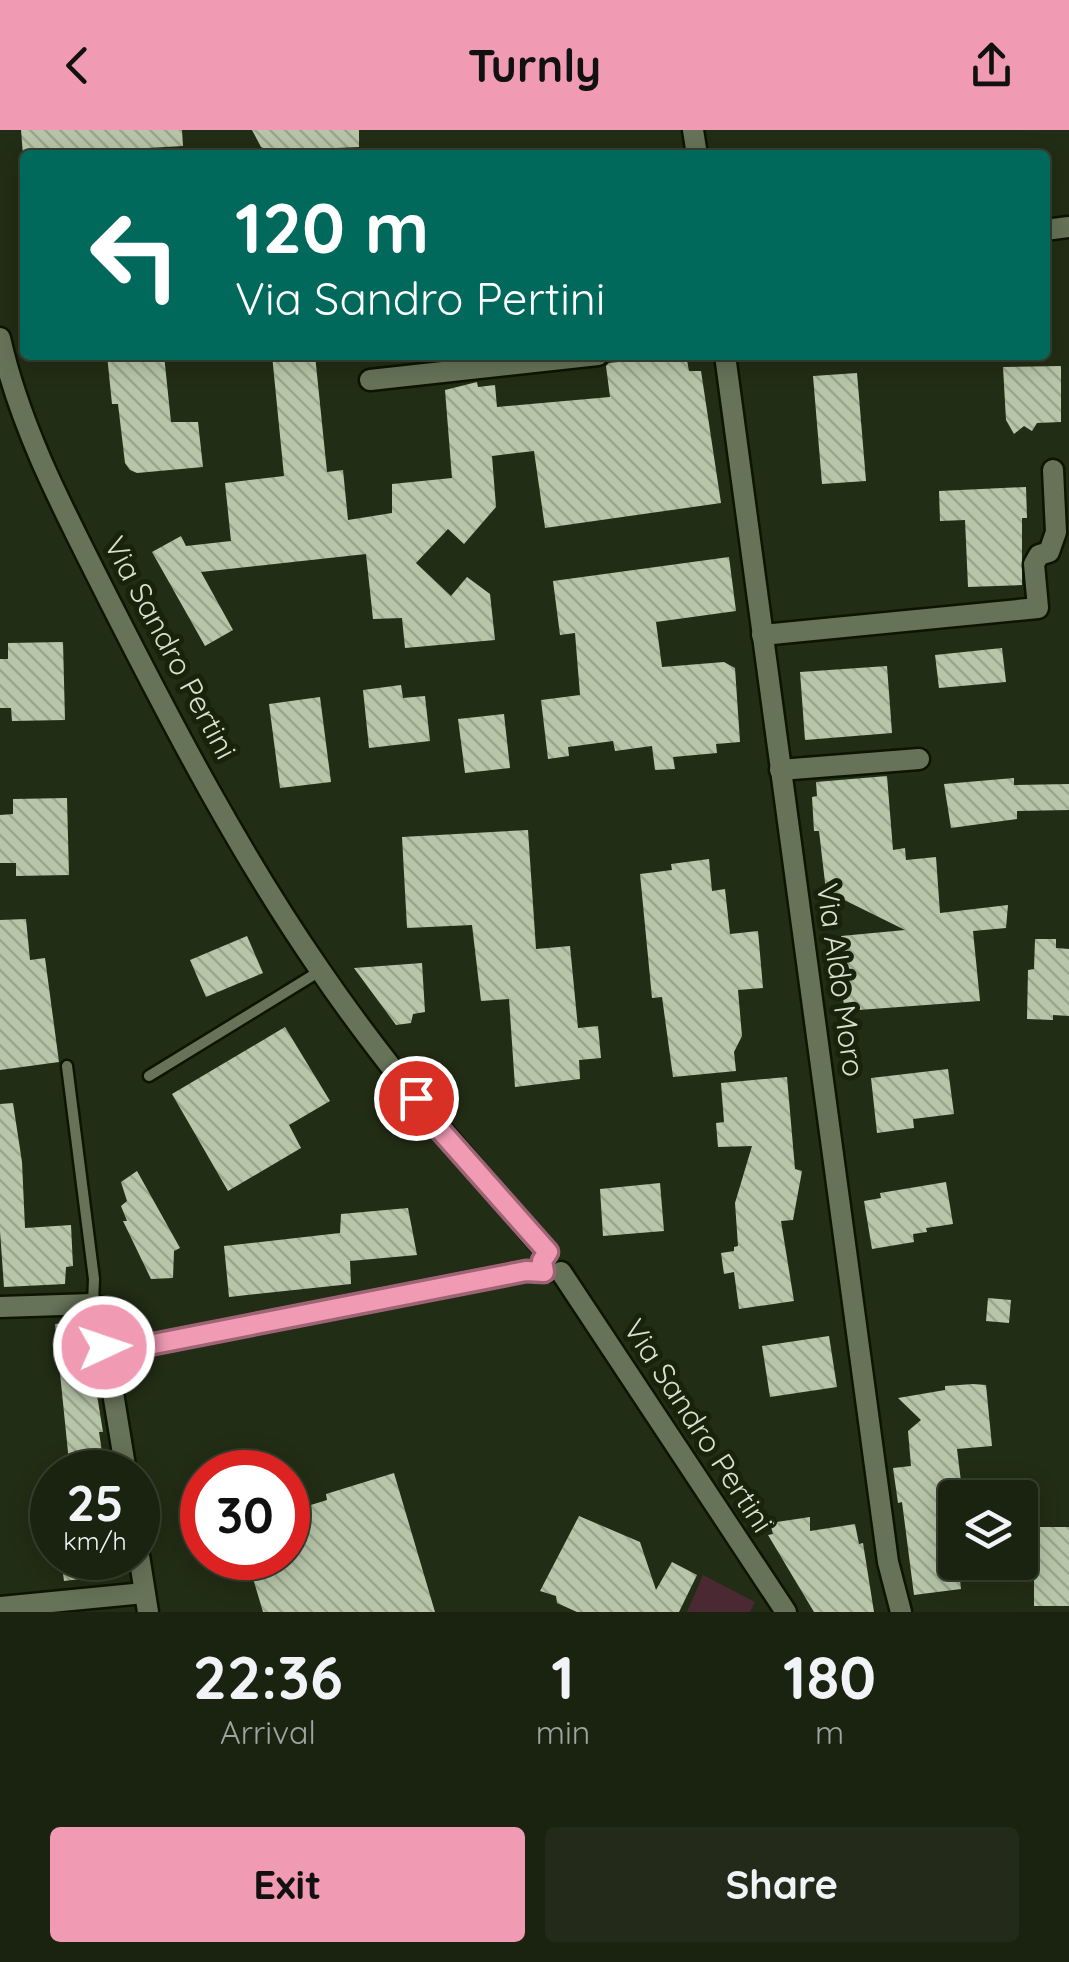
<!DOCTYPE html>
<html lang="en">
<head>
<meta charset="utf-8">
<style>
	body { margin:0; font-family:Quicksand,sans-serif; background:#232a19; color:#f1f3f6; height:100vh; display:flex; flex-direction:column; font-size:38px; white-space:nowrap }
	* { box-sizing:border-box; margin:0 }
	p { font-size:32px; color:#9fa49f }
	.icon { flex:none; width:55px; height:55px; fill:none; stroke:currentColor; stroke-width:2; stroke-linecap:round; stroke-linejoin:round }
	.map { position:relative; height:1482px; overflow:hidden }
	.details { display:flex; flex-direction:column; background:#1a2210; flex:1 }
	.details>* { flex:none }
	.banner { position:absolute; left:20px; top:20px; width:1030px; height:210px; border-radius:10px; box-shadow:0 5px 25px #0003,0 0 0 2px #383f30; background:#00695c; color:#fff; overflow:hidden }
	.fabs { position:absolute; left:938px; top:1350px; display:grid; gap:20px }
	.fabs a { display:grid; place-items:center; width:100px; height:100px; border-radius:10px; background:#1a2210; box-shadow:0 5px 25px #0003,0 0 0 2px #383f30; font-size:50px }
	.speed { position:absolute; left:30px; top:1320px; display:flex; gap:20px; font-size:50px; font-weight:700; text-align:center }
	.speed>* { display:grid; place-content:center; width:130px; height:130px; border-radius:50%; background:#1a2210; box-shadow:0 5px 25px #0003,0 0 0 2px #383f30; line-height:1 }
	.speed small { font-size:25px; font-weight:400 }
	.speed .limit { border:15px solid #d22; background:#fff; color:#111 }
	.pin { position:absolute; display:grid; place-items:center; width:85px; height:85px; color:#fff; margin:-42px; border:5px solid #fff; border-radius:50%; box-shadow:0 2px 10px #0007 }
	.me { position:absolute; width:110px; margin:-55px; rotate:87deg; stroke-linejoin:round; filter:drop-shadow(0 0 8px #0008) }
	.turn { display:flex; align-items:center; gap:35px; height:210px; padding:0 50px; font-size:45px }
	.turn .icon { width:130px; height:130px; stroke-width:2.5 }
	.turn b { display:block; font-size:70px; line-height:85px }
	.eta { display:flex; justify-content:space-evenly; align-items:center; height:170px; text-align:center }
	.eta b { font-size:60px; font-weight:700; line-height:70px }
	.primary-button { display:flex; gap:20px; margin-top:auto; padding:20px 50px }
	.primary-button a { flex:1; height:115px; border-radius:10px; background:#f19ab4; color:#111; font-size:40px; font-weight:700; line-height:115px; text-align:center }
	.primary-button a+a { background:#232a19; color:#f1f3f6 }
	header { display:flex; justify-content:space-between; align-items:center; height:130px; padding:0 50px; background:#f19ab4; color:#111; font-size:45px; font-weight:700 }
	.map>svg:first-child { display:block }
	.pitch { fill:#4b2933 }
	.building { fill:url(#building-back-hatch) }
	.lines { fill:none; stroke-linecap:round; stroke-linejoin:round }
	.lane-casing { stroke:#0b1501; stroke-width:15 }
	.street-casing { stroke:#0b1501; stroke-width:25 }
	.lane { stroke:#667358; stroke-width:10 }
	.street { stroke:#667358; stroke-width:20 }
	.route-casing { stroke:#9d6475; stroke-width:25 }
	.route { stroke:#f19ab4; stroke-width:18 }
	.labels { text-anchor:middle; stroke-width:10; stroke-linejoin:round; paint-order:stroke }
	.street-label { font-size:30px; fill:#d8dfd0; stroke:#18230b }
</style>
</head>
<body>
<header><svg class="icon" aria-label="back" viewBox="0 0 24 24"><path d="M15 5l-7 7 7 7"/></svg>Turnly<svg class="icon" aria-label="share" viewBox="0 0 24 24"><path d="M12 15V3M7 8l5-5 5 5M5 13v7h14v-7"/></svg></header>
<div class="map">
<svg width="1069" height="1482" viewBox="0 0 1069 1482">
	<defs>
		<pattern id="building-back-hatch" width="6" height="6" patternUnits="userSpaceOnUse" patternTransform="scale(2.5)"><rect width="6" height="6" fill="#b7c6a8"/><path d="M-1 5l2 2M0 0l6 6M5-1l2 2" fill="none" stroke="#9aa58e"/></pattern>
	</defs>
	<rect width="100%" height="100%" fill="#222d15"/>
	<polygon class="pitch" points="703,1445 755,1472 750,1482 687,1482"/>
	<g class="building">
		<polygon points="21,0 182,0 183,16 23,25"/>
		<polygon points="252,0 359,0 359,17 290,20 279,25 261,17"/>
		<polygon points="107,225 164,225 171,292 198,292 203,337 137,343 130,340 125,333 118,274 112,274"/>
		<polygon points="272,225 315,225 327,342 343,340 348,390 392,383 392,354 452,348 445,260 477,252 478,257 495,255 497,277 610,267 606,236 609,233 686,225 689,241 701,241 721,373 545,398 534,321 492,326 496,377 464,414 448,399 416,433 451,466 467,447 490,464 495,510 405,518 402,488 373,489 366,424 201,442 233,500 205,516 152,422 181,406 186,416 231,411 225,353 284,346"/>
		<polygon points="1061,236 1061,292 1037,293 1032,301 1024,296 1014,304 1006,290 1003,237"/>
		<polygon points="857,243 866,351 822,354 813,246"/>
		<polygon points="1026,357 1027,388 1022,388 1022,455 968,457 965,390 940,391 939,361"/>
		<polygon points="729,427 736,481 656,492 662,537 724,532 735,538 740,612 716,614 717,623 673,627 675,639 655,640 652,616 615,621 613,611 568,617 569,626 548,629 541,570 580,565 575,503 560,505 553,451"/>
		<polygon points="63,512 65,590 12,591 11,578 0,578 0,529 8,529 8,513"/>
		<polygon points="1002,518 1006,552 939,558 935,525"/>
		<polygon points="887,536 892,603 805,610 800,542"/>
		<polygon points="401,555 403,568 425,566 430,611 369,618 363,560"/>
		<polygon points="320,567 331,652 280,658 269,574"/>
		<polygon points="504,584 510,638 465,643 458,589"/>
		<polygon points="887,646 893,720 905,718 906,730 936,727 940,783 1008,775 1006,798 973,801 980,871 845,881 838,838 844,837 841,806 905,800 826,761 819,701 814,701 812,667 817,666 816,652"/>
		<polygon points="1014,648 1014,655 1069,654 1069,680 1017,681 1017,689 951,698 944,654"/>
		<polygon points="67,668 69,745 16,746 16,733 0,733 0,685 13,684 13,669"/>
		<polygon points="528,700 536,819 570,816 578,898 598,896 601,928 579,930 580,949 515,957 509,869 481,871 472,795 407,798 402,707"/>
		<polygon points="709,729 712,761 725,759 730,804 758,801 763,858 738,860 742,906 734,922 736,941 673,947 662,867 652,868 640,744 672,740 671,734"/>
		<polygon points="26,789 30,830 45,828 59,932 0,940 0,790"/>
		<polygon points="247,806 263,843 206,867 190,830"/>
		<polygon points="1035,809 1056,809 1056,818 1069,819 1069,886 1053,885 1053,890 1027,889 1028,840 1034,839"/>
		<polygon points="422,833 425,882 413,884 411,893 396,895 354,838"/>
		<polygon points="285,897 330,971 289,995 301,1018 228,1061 172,964"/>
		<polygon points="948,939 954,984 913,989 914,998 877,1003 871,948"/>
		<polygon points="787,947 795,1039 802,1041 793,1090 781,1091 794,1171 739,1179 734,1142 724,1144 721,1123 734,1121 734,1117 738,1116 735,1073 752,1016 718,1017 716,993 724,992 721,953"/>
		<polygon points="13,973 22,1032 25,1098 71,1095 73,1136 66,1137 65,1154 4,1157 0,1101 0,974"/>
		<polygon points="137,1041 180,1118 174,1121 173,1148 151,1149 123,1091 127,1091 121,1076 127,1071 121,1052"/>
		<polygon points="946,1052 953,1094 926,1098 927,1102 913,1104 914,1112 872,1119 864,1071 881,1068 880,1063"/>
		<polygon points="660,1053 664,1101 603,1106 600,1059"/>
		<polygon points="408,1078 417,1125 350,1131 351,1154 229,1167 224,1116 340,1103 341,1084"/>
		<polygon points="988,1168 1011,1170 1009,1193 986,1191"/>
		<polygon points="85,1191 103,1302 99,1302 105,1342 70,1342 55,1194"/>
		<polygon points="829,1206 837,1257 770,1267 762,1216"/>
		<polygon points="973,1254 986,1255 992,1316 957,1319 963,1368 955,1368 955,1432 958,1432 961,1459 914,1465 902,1372 898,1373 893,1338 911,1336 908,1301 921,1290 898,1268 945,1260 945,1256"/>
		<polygon points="394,1343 435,1482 263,1482 247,1428 288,1428 288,1382 327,1370 326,1364"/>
		<polygon points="579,1386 640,1412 656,1460 672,1432 697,1445 679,1482 577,1482 557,1473 556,1466 540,1461"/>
		<polygon points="810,1387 810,1401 855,1394 859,1414 863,1413 874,1482 814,1482 768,1405 773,1404 770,1393"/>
		<rect x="1034" y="1397" width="35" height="79"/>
		<polygon points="61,1428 125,1428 128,1443 64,1451"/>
	</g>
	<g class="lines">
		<defs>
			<g id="lane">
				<polyline points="67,936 94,1149 93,1174"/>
				<polyline points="149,946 320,841"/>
			</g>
			<g id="street">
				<polyline points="693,0 697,25"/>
				<polyline points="1045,100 1069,97"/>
				<path d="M0,208c21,94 67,178 110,264 64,126 130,252 210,368 68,100 148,192 228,283"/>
				<polyline points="725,225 888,1432 901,1482"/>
				<polyline points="370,250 598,225"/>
				<polyline points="762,505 1038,478 1034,434 1039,425 1049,422 1056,402 1053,340"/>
				<polyline points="780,640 919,629"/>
				<polyline points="561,1142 786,1482"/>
				<polyline points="0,1177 93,1174 97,1177 104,1217 113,1222 525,1141 545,1142"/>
				<polyline points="106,1220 126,1342"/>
				<polyline points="138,1419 148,1482"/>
				<polyline points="0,1477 144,1463"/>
			</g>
		</defs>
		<use href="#lane" class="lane-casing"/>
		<use href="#street" class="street-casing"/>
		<use href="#lane" class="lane"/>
		<use href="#street" class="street"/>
	</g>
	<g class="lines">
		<defs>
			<polyline id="route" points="104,1217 113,1222 526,1141 544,1142 542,1131 548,1122 440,1000 416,968"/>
		</defs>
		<use href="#route" class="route-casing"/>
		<use href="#route" class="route"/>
	</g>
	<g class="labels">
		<g class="street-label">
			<text transform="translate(170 518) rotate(62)" y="10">Via Sandro Pertini</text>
			<text transform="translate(840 850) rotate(82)" y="10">Via Aldo Moro</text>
			<text transform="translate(698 1296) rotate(57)" y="10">Via Sandro Pertini</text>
		</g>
	</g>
</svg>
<div class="fabs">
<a><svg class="icon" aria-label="layers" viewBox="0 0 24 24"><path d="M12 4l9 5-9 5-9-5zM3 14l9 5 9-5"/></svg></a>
</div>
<div class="speed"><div>25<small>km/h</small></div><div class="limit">30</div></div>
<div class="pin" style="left:416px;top:968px;background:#d93025"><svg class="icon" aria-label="arrive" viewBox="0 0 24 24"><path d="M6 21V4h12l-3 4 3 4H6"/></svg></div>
<svg class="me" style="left:104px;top:1217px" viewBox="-20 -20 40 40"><circle r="17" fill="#f19ab4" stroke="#fff" stroke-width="3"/><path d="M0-11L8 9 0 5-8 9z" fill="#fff"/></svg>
<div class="banner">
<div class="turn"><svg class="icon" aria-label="left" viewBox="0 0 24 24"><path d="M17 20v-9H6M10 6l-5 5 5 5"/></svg><div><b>120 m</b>Via Sandro Pertini</div></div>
</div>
</div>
<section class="details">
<div class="eta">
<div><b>22:36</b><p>Arrival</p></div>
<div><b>1</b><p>min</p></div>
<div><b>180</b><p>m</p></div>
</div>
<div class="primary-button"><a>Exit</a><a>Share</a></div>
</section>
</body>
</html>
